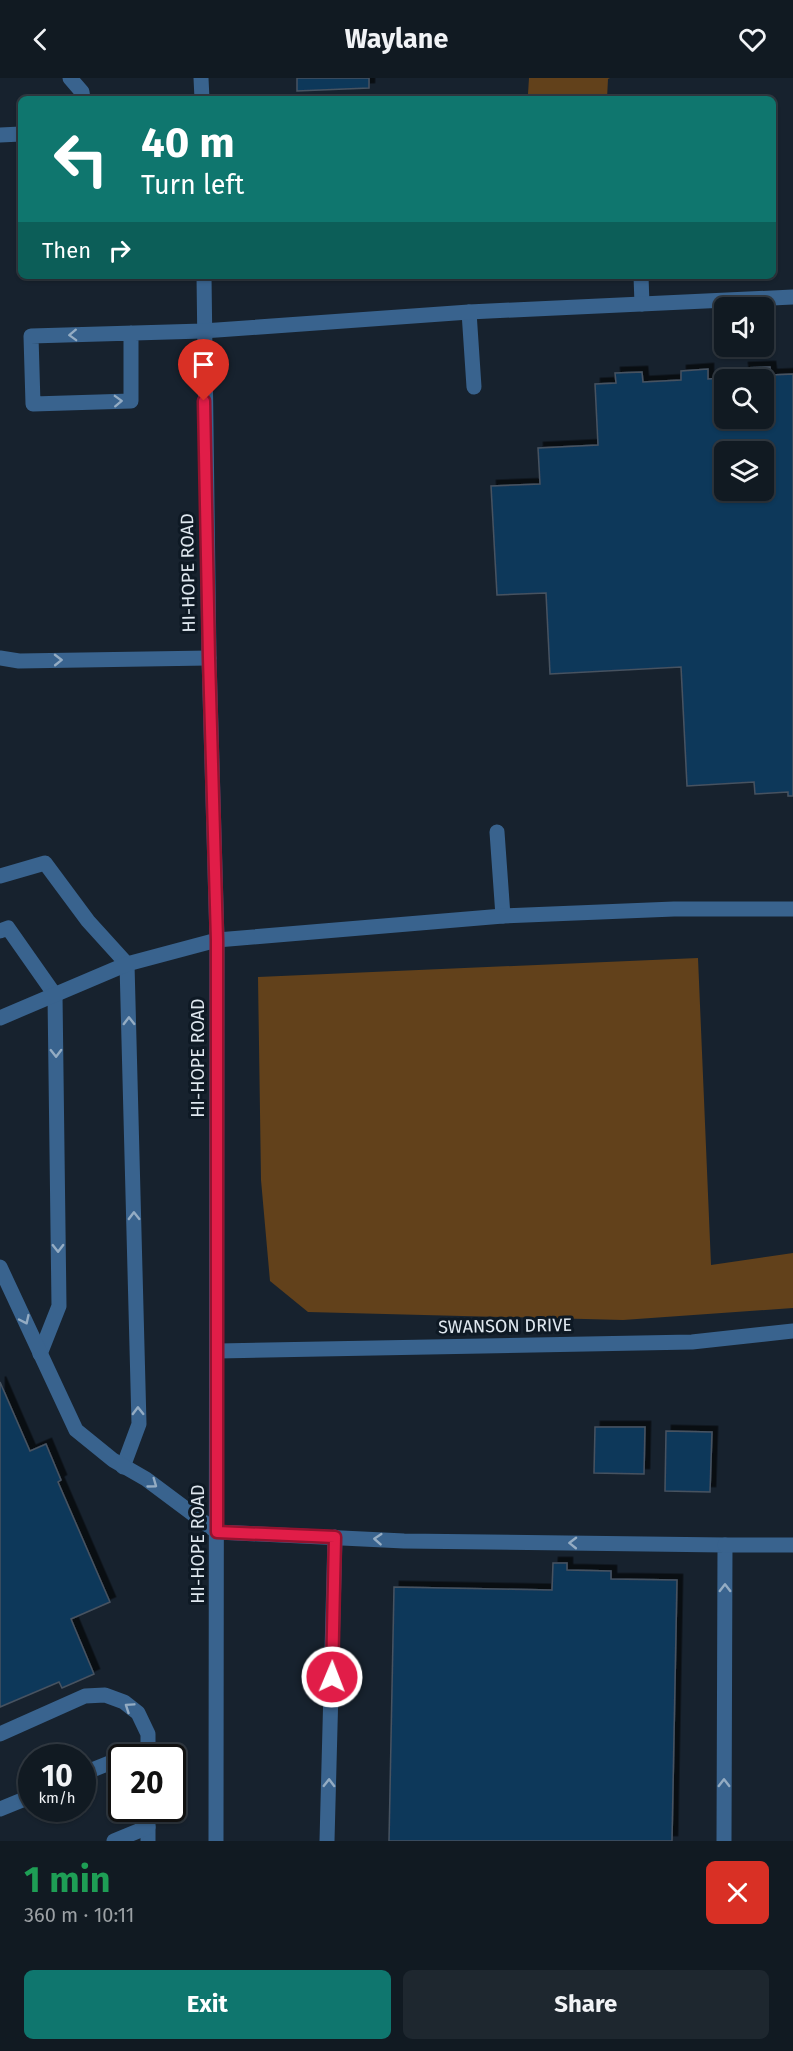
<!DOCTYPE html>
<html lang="en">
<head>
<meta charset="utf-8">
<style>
	body { margin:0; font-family:"Fira Sans",sans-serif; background:#1e272f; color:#f1f3f6; height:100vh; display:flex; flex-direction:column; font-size:22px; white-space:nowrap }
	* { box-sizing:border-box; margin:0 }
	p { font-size:20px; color:#9ca1a5 }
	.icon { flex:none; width:33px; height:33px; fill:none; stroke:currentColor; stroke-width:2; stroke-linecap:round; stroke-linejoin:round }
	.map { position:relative; height:1763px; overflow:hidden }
	.panel { display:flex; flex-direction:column; background:#111a22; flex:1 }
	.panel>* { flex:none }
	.guide { position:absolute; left:18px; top:18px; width:758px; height:183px; border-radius:9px; box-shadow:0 2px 4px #0004,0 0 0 2px #303840; background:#0f766e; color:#fff; overflow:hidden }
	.tools { position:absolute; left:714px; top:219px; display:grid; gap:12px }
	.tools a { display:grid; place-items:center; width:60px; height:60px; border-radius:9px; background:#111a22; box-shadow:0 2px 4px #0004,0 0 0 2px #303840; font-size:30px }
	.speed { position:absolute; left:18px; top:1666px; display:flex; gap:12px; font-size:30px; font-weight:700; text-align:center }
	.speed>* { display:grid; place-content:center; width:78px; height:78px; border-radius:50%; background:#111a22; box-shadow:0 2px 4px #0004,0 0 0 2px #303840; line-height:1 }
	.speed small { font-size:15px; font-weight:400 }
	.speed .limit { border:3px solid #111; border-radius:9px; background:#fff; color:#111 }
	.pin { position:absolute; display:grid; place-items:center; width:51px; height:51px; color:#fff; margin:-62px -26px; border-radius:50% 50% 50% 0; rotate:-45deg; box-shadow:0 0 6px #0007 }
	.pin .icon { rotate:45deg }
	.me { position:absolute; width:66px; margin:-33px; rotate:1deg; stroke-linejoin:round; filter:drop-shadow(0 0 4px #0008) }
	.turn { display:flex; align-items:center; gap:21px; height:126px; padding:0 24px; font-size:27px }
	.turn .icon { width:78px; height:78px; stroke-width:2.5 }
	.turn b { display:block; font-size:42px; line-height:51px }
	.then { display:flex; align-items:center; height:57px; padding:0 24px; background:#0003; gap:12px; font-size:22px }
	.round { display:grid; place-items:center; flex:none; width:63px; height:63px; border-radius:9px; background:#1e272f }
	.overview { display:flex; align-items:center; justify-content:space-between; height:102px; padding:0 24px }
	h1 { font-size:36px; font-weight:700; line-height:45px; color:#1e9e55 }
	.action { display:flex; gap:12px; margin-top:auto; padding:12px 24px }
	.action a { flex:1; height:69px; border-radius:9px; background:#0f766e; color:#fff; font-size:24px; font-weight:700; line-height:69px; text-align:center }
	.action a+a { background:#1e272f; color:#f1f3f6 }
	header { display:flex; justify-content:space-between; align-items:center; height:78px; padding:0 24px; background:#111a22; font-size:27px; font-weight:700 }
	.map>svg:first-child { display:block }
	.green { fill:#62411b }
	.building { fill:#11375a; stroke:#475361; stroke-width:1.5; fill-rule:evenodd; filter:url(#shadow) }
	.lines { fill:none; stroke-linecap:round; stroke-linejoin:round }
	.minor { stroke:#39638e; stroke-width:15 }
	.oneway { stroke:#94acc3 }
	.route-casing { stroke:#92132f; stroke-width:15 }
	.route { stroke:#e11d48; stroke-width:10 }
	.labels { text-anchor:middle; stroke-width:6; stroke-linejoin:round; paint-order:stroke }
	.street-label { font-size:18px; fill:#dfe7ef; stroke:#0e1924 }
</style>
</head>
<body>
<header><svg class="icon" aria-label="back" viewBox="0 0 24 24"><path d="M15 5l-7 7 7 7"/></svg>Waylane<svg class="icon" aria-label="heart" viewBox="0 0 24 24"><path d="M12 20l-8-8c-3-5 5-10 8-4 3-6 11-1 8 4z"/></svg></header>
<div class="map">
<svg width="793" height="1763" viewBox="0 0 793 1763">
	<defs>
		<filter id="shadow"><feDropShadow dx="5.5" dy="-5.5" stdDeviation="0" flood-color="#0009"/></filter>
	</defs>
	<rect width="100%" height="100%" fill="#17222e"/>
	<g class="green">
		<polygon points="529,0 610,0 608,1 607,21 278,21 528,16"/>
		<polygon points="698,880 711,1187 793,1175 793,1230 623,1242 308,1234 270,1203 261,1102 258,899"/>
	</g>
	<g class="building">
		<polygon points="297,0 369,0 369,10 297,13"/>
		<path d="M770,289l1,8 22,-1v422h-5v-4l-33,2 -1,-12 -67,4 -6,-119 -131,7 -4,-81 -49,2 -6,-109 49,-2 -2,-36 60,-3 -3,-61 21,-1 -1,-10 27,-1 1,10 38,-2v-9l27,-2v10l36,-2 -1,-9zM724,302h40v38h-40zM724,374h40v38h-40z"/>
		<polygon points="0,1304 30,1373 46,1366 61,1402 58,1404 110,1524 71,1541 94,1596 62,1610 59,1604 0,1629"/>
		<polygon points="595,1349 645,1349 644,1396 594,1395"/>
		<polygon points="666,1353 712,1354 710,1414 665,1413"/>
		<polygon points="553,1485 567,1485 567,1492 611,1493 611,1501 677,1502 672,1763 389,1763 394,1509 552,1512"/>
	</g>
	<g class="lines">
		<g class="minor">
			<polyline points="70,0 82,14 83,21"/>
			<polyline points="201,0 202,21"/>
			<polyline points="0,57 21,56"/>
			<polyline points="204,198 209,580 217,862 216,1763"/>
			<polyline points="641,198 642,226"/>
			<polyline points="469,234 474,309"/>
			<polyline points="131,255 131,323 33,326 31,258 203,253 469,234 793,219"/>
			<polyline points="0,580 19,583 209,580"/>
			<polyline points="497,754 503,838"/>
			<polyline points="0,798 45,785 88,843 127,886 139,1346 123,1389"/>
			<polyline points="0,853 8,850 55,917 59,1228 40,1276"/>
			<polyline points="0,940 127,886 217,862 503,838 674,831 793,831"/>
			<polyline points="0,1189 76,1352 113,1382 146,1401 217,1454 404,1463 725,1467 724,1763"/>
			<polyline points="218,1273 692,1264 793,1253"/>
			<polyline points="725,1467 793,1467"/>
			<polyline points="0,1656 85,1618 105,1617 124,1624 138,1635 148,1656 148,1680"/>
			<polyline points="82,1696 122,1680"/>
			<polyline points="0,1731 32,1718"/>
			<polyline points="148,1731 148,1763"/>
			<polyline points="114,1763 148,1749"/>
			<polyline points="327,1763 335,1459"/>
		</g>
	</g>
	<defs><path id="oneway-chevron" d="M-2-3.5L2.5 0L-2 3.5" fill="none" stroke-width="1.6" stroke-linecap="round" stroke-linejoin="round" transform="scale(1.5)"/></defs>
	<g class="oneway">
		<use href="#oneway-chevron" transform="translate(73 257) rotate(178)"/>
		<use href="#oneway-chevron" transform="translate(118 323) rotate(-2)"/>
		<use href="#oneway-chevron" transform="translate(58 582) rotate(-1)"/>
		<use href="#oneway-chevron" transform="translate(129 943) rotate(-91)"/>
		<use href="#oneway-chevron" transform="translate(56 975) rotate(89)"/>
		<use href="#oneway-chevron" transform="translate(134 1138) rotate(-91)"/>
		<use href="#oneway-chevron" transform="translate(58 1170) rotate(89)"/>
		<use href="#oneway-chevron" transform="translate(25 1242) rotate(65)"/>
		<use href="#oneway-chevron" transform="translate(138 1333) rotate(-91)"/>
		<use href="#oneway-chevron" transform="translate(153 1406) rotate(36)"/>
		<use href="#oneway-chevron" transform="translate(378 1461) rotate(-176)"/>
		<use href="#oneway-chevron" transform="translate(573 1465) rotate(-179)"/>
		<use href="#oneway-chevron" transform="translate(725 1510) rotate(-90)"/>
		<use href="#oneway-chevron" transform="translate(129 1629) rotate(-146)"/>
		<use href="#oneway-chevron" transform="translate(329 1705) rotate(-89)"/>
		<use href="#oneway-chevron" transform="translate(724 1705) rotate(-90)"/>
	</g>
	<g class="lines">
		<defs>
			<polyline id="route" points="204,323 209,580 217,862 217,1454 335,1459 332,1599"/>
		</defs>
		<use href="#route" class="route-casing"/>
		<use href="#route" class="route"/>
	</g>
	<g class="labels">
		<g class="street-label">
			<text transform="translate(188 495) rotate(-91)" y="6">HI-HOPE ROAD</text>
			<text transform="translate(198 980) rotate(-90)" y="6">HI-HOPE ROAD</text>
			<text transform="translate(505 1248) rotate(-1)" y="6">SWANSON DRIVE</text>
			<text transform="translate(198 1466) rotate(-90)" y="6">HI-HOPE ROAD</text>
		</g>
	</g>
</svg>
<div class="tools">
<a><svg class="icon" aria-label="sound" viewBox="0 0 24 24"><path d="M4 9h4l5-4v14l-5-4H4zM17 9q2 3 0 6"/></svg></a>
<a><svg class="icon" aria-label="search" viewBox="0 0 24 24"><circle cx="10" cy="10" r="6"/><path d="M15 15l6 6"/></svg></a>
<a><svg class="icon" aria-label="layers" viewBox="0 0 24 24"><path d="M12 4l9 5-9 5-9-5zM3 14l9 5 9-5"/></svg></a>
</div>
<div class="speed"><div>10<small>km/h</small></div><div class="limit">20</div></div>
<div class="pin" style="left:204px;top:323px;background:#d93025"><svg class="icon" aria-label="arrive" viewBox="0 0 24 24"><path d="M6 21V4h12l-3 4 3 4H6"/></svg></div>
<svg class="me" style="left:332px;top:1599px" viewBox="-20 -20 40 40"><circle r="17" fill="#e11d48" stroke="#fff" stroke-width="3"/><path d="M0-11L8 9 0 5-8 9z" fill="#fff"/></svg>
<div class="guide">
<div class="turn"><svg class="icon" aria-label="left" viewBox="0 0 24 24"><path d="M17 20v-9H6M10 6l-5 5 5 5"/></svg><div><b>40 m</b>Turn left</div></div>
<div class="then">Then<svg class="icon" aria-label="right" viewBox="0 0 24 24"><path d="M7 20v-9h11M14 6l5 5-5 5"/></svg></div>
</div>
</div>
<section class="panel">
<div class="overview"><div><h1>1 min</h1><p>360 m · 10:11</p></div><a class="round" style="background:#d93025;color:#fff"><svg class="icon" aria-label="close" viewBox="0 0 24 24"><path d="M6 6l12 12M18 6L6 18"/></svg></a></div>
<div class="action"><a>Exit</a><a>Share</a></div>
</section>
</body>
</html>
